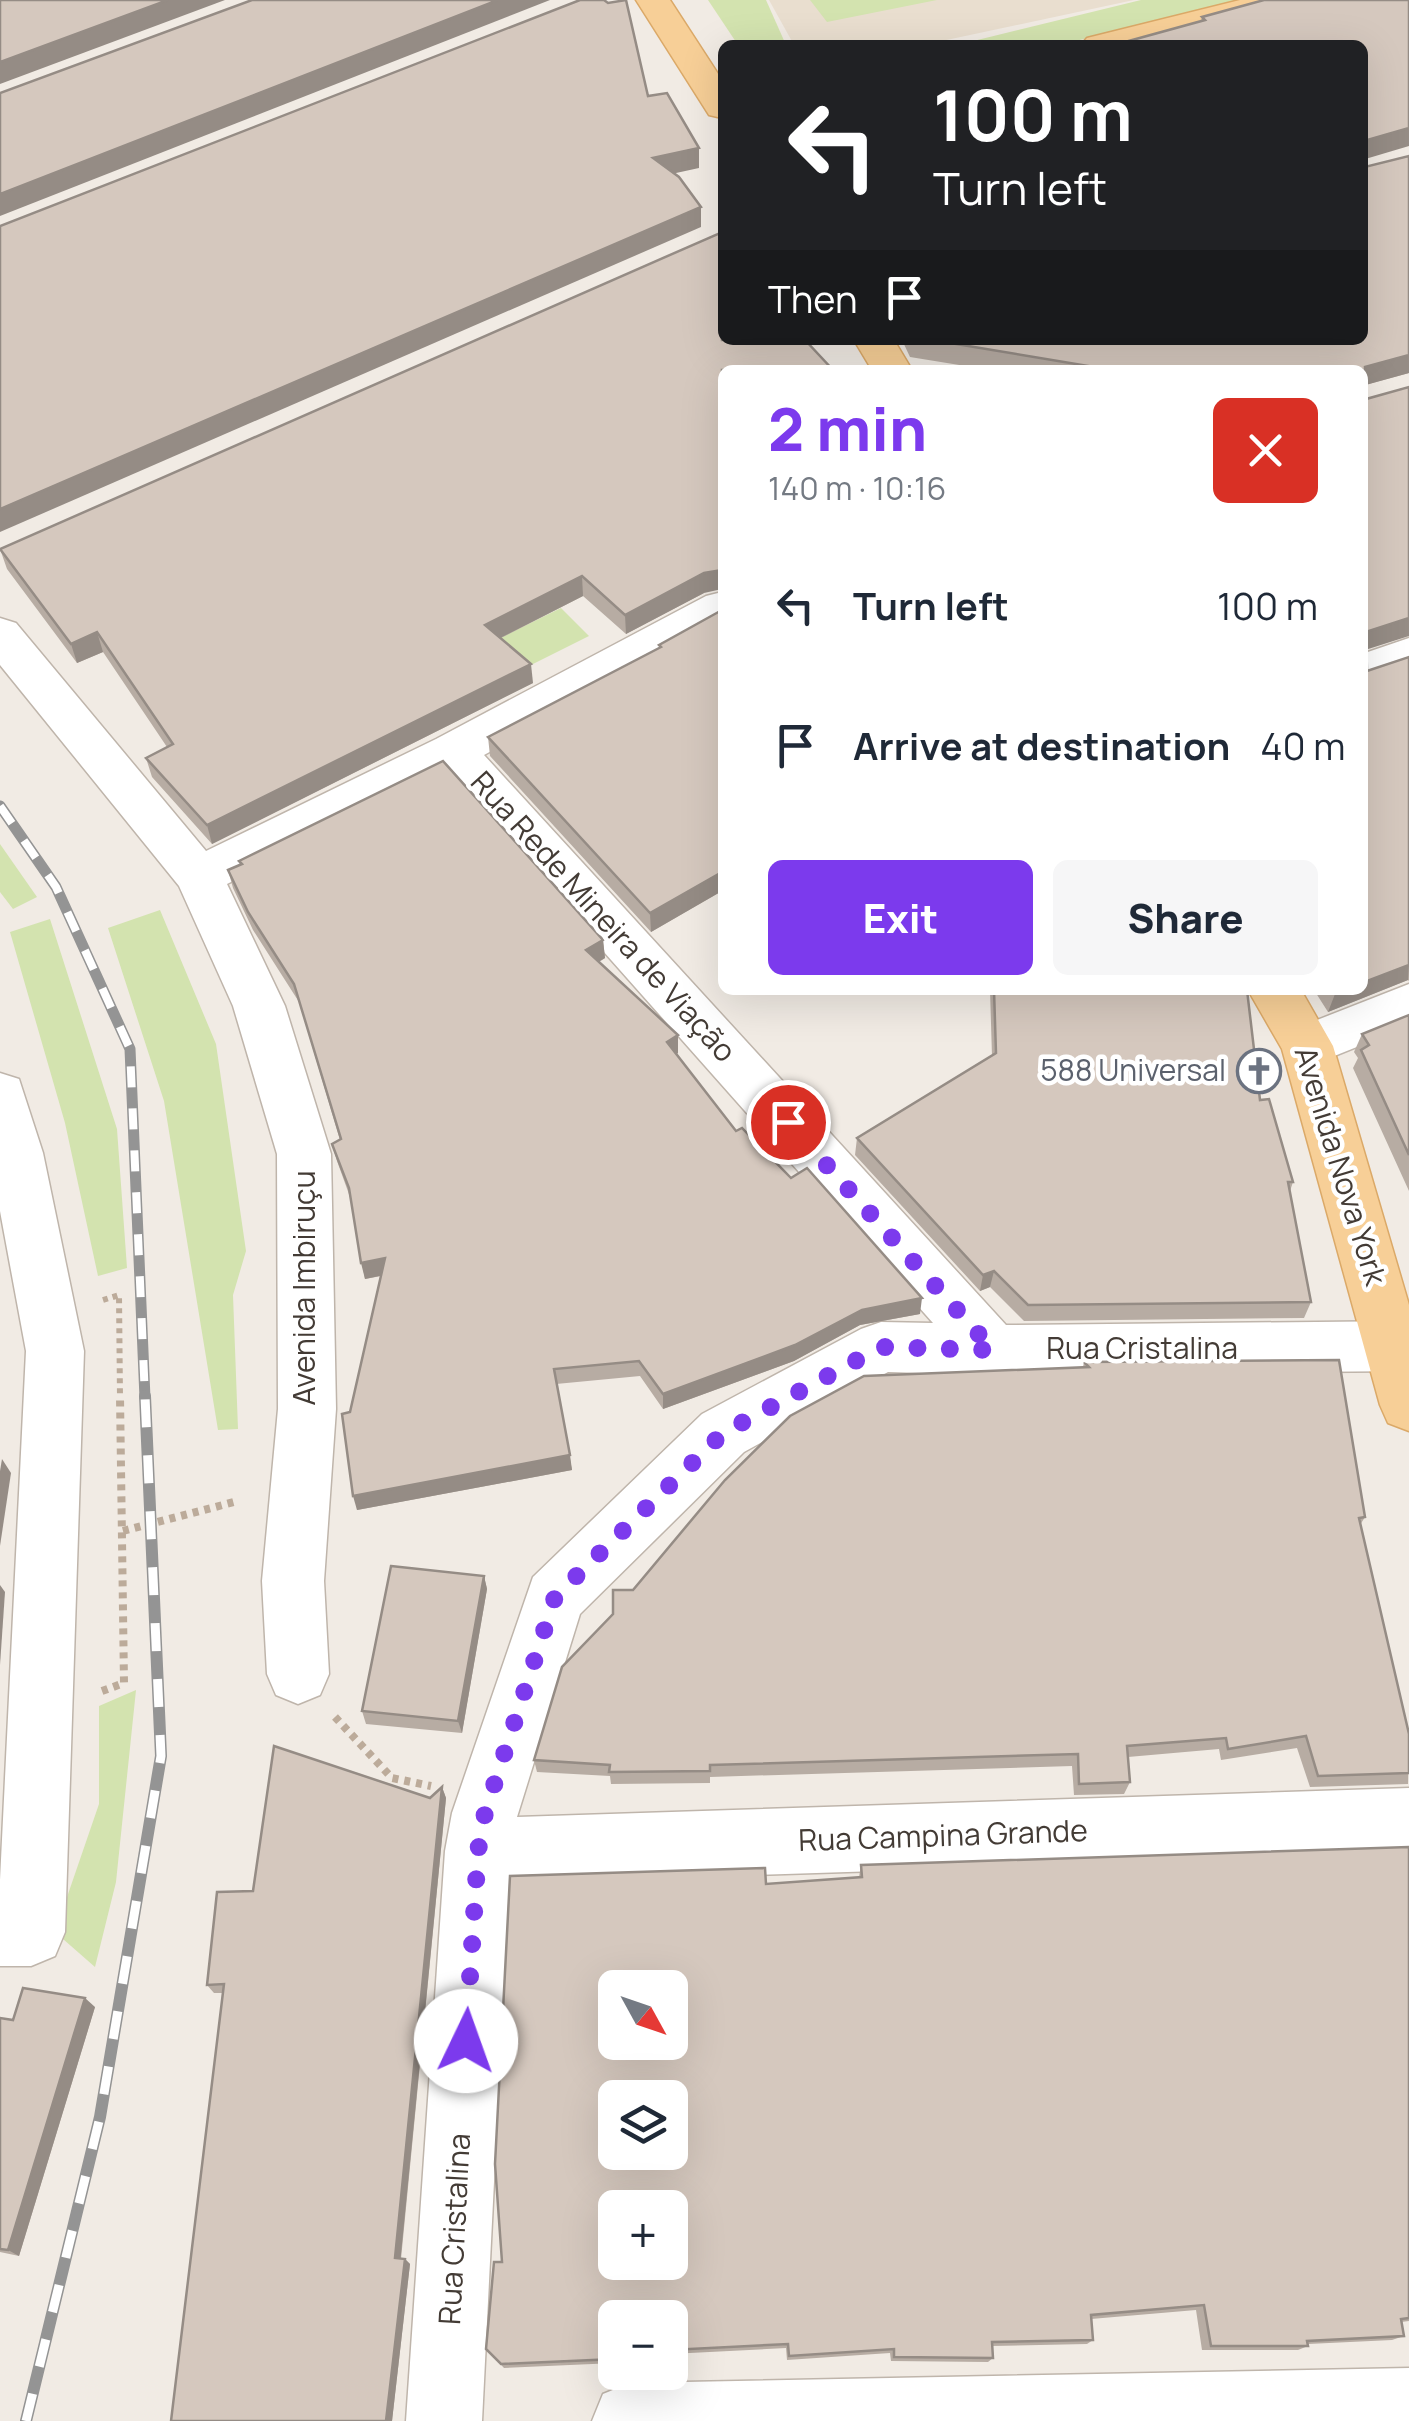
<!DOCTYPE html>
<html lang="en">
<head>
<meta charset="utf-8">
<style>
	body { margin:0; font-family:Manrope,sans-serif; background:#f6f6f7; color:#1f2937; height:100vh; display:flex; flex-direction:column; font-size:38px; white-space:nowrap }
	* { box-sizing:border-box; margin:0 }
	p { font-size:32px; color:#747a83 }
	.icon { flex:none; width:55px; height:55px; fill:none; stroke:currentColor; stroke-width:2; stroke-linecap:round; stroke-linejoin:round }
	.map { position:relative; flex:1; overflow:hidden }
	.side { position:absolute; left:718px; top:365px; width:650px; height:630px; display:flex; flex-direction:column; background:#fff; border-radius:15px; box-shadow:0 10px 40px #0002 }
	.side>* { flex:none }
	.banner { position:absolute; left:718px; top:40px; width:650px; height:305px; border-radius:15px; box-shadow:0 10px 40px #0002; background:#202124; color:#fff; overflow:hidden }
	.needle { width:65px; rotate:130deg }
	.fabs { position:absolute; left:598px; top:1970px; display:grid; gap:20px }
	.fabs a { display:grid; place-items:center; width:90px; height:90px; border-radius:15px; background:#fff; box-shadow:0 10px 40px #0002; font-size:50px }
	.pin { position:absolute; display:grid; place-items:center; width:85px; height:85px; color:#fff; margin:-42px; border:5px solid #fff; border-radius:50%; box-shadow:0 2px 10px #0007 }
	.me { position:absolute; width:110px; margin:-55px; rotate:3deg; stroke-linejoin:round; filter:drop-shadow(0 0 8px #0008) }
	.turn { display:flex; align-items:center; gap:35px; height:210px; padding:0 50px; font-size:45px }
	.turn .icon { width:130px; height:130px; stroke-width:2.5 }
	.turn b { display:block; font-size:70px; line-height:85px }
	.then { display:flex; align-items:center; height:95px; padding:0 50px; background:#0003; gap:20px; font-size:38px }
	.round { display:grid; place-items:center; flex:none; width:105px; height:105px; border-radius:15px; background:#f6f6f7 }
	.headline { display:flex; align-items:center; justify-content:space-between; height:170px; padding:0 50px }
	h1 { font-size:60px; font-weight:800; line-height:75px; color:#7c3aed }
	.button { display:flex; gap:20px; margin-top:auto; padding:20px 50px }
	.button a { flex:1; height:115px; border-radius:15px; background:#7c3aed; color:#fff; font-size:40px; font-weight:800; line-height:115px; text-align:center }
	.button a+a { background:#f6f6f7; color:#1f2937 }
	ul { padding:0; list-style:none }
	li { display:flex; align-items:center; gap:30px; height:140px; padding:0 50px }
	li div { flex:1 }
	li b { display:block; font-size:38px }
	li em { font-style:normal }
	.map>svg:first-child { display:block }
	.education { fill:#e9decf }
	.green { fill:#d3e3af }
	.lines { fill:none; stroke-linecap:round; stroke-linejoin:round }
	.minor-casing { stroke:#bfb5ab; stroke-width:3 }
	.major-casing { stroke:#dba968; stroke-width:3 }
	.path-far1 { stroke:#bcab9a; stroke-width:6; stroke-dasharray:5 5; stroke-linecap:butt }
	.path { stroke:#bcab9a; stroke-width:8; stroke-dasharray:6 6; stroke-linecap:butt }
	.minor { fill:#fff; fill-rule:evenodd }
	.major { fill:#f7cf97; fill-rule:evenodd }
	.rail-far1-casing { stroke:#949494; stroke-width:11 }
	.rail-casing { stroke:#949494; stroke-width:12 }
	.rail-far1 { stroke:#fff; stroke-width:8; stroke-dasharray:21; stroke-linecap:butt }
	.rail { stroke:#fff; stroke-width:9; stroke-dasharray:28; stroke-linecap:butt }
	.wall { fill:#b7aca3 }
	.shaded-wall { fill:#958c85 }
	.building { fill:#d5c8be; stroke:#958c85; stroke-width:2.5; fill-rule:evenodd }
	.route { stroke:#7c3aed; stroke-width:18; stroke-dasharray:0 32.4 }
	.labels { text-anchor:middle; stroke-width:9; stroke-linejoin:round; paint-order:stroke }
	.street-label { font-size:30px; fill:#433b35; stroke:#fff }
	.worship-label { font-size:30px; fill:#5b616d; stroke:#fff; text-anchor:end }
</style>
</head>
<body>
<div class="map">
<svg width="1409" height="2421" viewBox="0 0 1409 2421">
	<rect width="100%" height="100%" fill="#f1ebe4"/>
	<polygon class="education" points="769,0 1134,0 923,45 794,45"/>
	<g class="green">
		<polygon points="708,0 766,0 786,45 738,45"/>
		<polygon points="810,0 937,0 827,22"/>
		<polygon points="1141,0 1245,0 1059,45 957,45"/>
		<polygon points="561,608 589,636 525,668 496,640"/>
		<polygon points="0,844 37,897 13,909 0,892"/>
		<polygon points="160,910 216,1044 246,1251 233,1295 238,1429 218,1430 164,1101 108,928"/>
		<polygon points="50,919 117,1129 127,1268 98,1276 65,1123 10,932"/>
		<polygon points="136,1690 116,1882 95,1967 55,1932 99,1804 99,1706"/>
	</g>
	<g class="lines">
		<defs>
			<g id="minor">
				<polygon points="722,592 722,626 484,755 1006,1325 1409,1321 1409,1371 993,1375 888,1372 744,1452 580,1614 517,1817 1409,1788 1409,1854 509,1883 482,2421 406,2421 445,1851 452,1813 533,1577 702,1414 861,1329 881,1322 933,1323 447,775 227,884 285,1006 331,1154 336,1409 324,1581 329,1674 320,1695 298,1704 276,1695 267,1674 262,1581 278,1409 277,1154 233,1006 179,886 0,665 0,618 16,623 206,851 436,739 706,596"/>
				<polygon points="1409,638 1409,671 1362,687 1362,654"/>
				<polygon points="1409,984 1409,1026 1307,1067 1289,1061 1281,1046 1289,1031"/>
				<polygon points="0,1073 19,1079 43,1153 84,1351 65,1932 55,1956 31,1966 0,1966 0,1880 26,1351 0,1211"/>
				<polygon points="1409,2368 1409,2421 592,2421 603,2394 630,2383"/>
			</g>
			<g id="major">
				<polygon points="636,0 670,0 722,80 722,118 709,115"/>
				<polygon points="1240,0 1300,0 1295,7 1142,45 1081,45 1087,38"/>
				<polygon points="854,340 894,340 912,370 872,370"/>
				<polygon points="1248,990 1301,990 1333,1046 1409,1305 1409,1431 1388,1423 1380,1405 1282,1049"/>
			</g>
		</defs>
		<use href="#minor" class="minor-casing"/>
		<use href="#major" class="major-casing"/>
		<polyline class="path-far1" points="103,1300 119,1295 120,1398"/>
		<g class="path">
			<polyline points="123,1531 238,1501"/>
			<polyline points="102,1691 124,1683 120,1396"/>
			<polyline points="335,1717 392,1778 431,1786"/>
		</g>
		<use href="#minor" class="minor"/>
		<use href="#major" class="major"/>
		<defs>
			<polyline id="rail-far1" points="0,806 56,887 130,1049 145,1398"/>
			<polyline id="rail" points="26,2421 100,2117 161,1756 145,1396"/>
		</defs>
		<use href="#rail-far1" class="rail-far1-casing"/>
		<use href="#rail" class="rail-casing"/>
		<use href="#rail-far1" class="rail-far1"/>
		<use href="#rail" class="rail"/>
	</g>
	<g class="wall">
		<polygon points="1202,17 1365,159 1409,373 1365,385 1367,671 1409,657 1409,981 1408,980 1328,1012 1314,990 1362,990 1362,370 990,370 910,357 902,340 1362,340 1201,21"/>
		<polygon points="720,233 704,593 626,634 583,596 501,638 533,683 212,844 152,777 146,758 167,747 103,652 77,663 7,569 0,549"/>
		<polygon points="722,610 722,891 651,932 490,756 488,737 659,648 659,645"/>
		<polygon points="239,861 603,940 605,958 599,962 678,1035 678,1053 676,1054 736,1131 920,1314 860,1325 794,1361 663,1409 640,1376 556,1384 572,1470 357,1510 350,1412 381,1276 365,1279 350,1197 337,1161 332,1144 340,1140 299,1002 253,930 233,888 228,870 240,865"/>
		<polygon points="990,990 1247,990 1260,1100 1293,1182 1290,1191 1311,1302 1304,1318 1024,1321 990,1287 980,1291 855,1155 857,1138 992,1056"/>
		<polygon points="1409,1015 1409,1191 1353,1068 1358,1058 1354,1052 1362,1034"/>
		<polygon points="1084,1362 1365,1517 1360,1525 1409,1734 1408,1784 1310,1787 1297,1748 1221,1760 1219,1749 1128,1757 1130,1782 1124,1794 1074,1795 1072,1766 710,1777 710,1783 611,1784 610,1776 537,1772 534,1760 613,1614 633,1590 1083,1367"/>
		<polygon points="484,1576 487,1589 462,1733 366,1724 362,1711"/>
		<polygon points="442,1787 446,1798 401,2259 405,2259 410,2264 392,2421 223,1993 214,1993 207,1985 253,1891 430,1798"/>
		<polygon points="1409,1847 1409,2321 1401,2322 1404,2336 1392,2340 1308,2344 1308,2346 1298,2350 1202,2350 1196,2310 1091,2319 1093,2340 1087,2344 992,2346 993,2358 988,2362 891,2361 890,2353 787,2360 786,2348 670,2354 670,2318 615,2318 615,2363 504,2368 486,2349 502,2262 766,1884 859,1877 861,1865"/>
		<polygon points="95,2007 19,2256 0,2252 0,2018 13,2020"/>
	</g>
	<g class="shaded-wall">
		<polygon points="168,0 225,0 0,84 0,62"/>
		<polygon points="498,0 550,0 0,216 0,194"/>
		<polygon points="1409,128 1409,146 1362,160 1364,141"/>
		<polygon points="699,148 699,168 653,178 653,158"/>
		<polygon points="701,207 701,227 0,532 0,509"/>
		<polygon points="1409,355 1409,373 1362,386 1365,367"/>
		<polygon points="722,570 722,589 704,593 626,634 625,615 704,573"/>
		<polygon points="582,576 583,596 488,644 485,625"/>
		<polygon points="1409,618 1409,636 1362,651 1366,632"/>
		<polygon points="97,632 103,652 77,663 71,644"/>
		<polygon points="531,664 533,683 212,844 207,825"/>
		<polygon points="722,872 722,891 651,932 650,913"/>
		<polygon points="603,940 605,958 588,968 586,950"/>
		<polygon points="1409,965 1408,980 1328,1012 1335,994 1345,990 1362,990 1362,983"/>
		<polygon points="678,1035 678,1053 667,1059 667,1042"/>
		<polygon points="385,1258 389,1274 365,1279 361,1263"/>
		<polygon points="994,1271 990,1287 980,1291 983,1275"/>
		<polygon points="922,1298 920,1314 860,1325 794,1361 663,1409 663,1394 862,1310"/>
		<polygon points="570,1455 572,1470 357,1510 353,1496"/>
		<polygon points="2,1459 11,1473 0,1546 0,1471"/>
		<polygon points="484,1576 487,1589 462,1733 458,1721"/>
		<polygon points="0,1585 5,1592 0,1665"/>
		<polygon points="442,1787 446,1798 400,2264 395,2258"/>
		<polygon points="85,1998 95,2007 19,2256 8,2250"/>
		<polygon points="405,2259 410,2264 392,2421 386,2421"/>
	</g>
	<g class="building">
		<polygon points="0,0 168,0 0,62"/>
		<polygon points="252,0 498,0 0,194 0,93"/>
		<polygon points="580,0 604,0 608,3 626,0 648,96 667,93 699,148 653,158 679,177 701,207 0,509 0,226"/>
		<polygon points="1264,0 1409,0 1409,128 1364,141 1365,167 1409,156 1409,355 1365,367 1366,399 1409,387 1409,618 1366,632 1367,671 1409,657 1409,965 1362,983 1362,370 1112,370 932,340 1362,340 1362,45 1114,45 1205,20 1202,17"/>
		<polygon points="720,233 722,237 722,340 805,340 833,370 722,370 722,570 704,573 625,615 582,576 485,625 531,664 207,825 146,758 173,744 97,632 71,644 0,549"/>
		<polygon points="722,610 722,872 650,913 488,737 661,647 659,645"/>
		<polygon points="443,761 603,940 586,950 678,1035 667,1042 736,1131 742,1128 791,1178 807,1168 922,1298 862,1310 795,1345 663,1394 639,1361 554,1369 570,1455 353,1496 342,1414 350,1412 385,1258 361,1263 349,1188 332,1144 341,1139 294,984 248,912 228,870 242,864 239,861"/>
		<polygon points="994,990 1247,990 1260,1100 1269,1099 1293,1182 1288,1182 1311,1302 1028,1305 994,1271 983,1275 857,1138 996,1053"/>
		<polygon points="1409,1015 1409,1155 1361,1050 1369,1045 1362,1034"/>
		<polygon points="1339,1360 1365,1517 1359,1518 1409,1734 1409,1773 1318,1776 1306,1736 1228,1749 1226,1738 1127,1746 1130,1782 1079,1784 1078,1754 710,1765 710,1771 609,1772 610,1765 534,1760 562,1667 613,1614 613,1590 633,1590 725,1480 790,1416 864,1376 1089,1367 1084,1362"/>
		<polygon points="391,1566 484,1576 458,1721 362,1711"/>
		<polygon points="274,1746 430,1798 442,1787 395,2258 405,2259 386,2421 171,2421 224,1984 207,1985 217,1892 253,1891"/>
		<path d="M1409,1847v471l-8,1 3,17 -97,5 1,5h-97l-7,-41 -113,10 2,25 -101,2 1,16 -99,-1v-8l-105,7 -1,-12 -118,6v-32h-55v41l-114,5 -15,-15 8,-87h8l-7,-98 15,-288 255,-8 1,16 96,-7 -1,-12zM615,1988h55v54h-55zM615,2098h55v54h-55zM615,2208h55v54h-55z"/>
		<polygon points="23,1988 85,1998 8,2250 0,2249 0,2018 13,2020"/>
	</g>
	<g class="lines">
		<polyline class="route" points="466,2041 478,1851 485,1813 555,1597 723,1433 881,1347 993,1350 788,1122"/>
	</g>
	<defs>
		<symbol id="church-ring" viewBox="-11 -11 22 22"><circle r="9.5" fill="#fff" stroke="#6b7280" stroke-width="1.5"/><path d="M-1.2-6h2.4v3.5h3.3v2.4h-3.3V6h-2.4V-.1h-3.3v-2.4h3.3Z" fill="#6b7280"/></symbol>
	</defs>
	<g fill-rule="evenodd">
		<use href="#church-ring" x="1234" y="1046" width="50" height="50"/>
	</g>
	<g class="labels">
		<g class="street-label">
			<text transform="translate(603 917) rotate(48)" y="10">Rua Rede Mineira de Viação</text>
			<text transform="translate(1340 1166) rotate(73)" y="10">Avenida Nova York</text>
			<text transform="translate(305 1288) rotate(-90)" y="10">Avenida Imbiruçu</text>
			<text x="1142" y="1359">Rua Cristalina</text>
			<text transform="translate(943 1836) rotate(-2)" y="10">Rua Campina Grande</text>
			<text transform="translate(455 2229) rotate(-87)" y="10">Rua Cristalina</text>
		</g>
		<g class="worship-label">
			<text x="1226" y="1081">588 Universal</text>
		</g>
	</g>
</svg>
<div class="fabs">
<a><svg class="needle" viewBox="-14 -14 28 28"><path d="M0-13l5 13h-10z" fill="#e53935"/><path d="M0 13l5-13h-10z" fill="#747a83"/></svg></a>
<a><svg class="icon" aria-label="layers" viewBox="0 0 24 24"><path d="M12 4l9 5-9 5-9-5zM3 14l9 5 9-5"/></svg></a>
<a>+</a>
<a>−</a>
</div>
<div class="pin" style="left:788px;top:1122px;background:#d93025"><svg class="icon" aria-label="arrive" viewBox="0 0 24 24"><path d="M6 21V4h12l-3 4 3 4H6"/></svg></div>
<svg class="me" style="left:466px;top:2041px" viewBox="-20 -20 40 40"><circle r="19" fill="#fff"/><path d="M0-13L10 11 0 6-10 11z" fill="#7c3aed"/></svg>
<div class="banner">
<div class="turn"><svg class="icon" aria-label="left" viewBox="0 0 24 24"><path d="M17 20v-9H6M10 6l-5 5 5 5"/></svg><div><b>100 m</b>Turn left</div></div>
<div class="then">Then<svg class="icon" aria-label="arrive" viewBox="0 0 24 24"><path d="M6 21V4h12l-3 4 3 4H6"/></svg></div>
</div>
<section class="side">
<div class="headline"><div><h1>2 min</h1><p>140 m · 10:16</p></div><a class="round" style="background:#d93025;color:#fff"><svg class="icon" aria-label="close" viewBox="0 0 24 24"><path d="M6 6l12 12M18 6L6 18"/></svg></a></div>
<ul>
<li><svg class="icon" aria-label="left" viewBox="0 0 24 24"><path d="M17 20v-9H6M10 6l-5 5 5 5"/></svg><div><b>Turn left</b></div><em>100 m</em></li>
<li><svg class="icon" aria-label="arrive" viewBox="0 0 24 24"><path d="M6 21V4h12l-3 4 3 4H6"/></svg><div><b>Arrive at destination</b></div><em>40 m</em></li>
</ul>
<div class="button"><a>Exit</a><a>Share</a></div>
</section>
</div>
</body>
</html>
